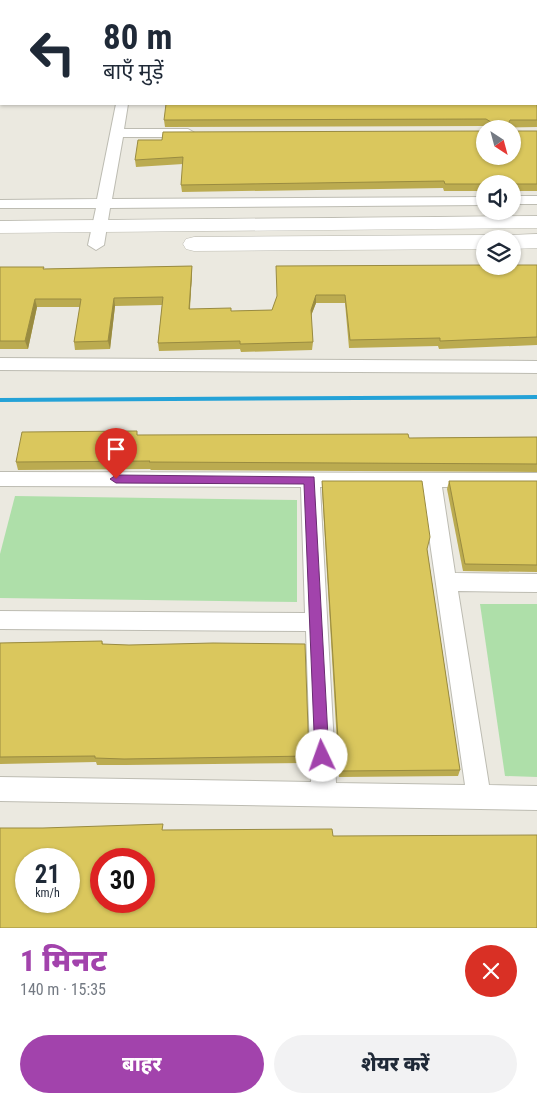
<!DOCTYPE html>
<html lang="hi">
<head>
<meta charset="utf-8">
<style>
	body { margin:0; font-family:"Roboto Condensed","Noto Sans Devanagari",sans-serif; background:#f2f2f3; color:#1f2937; height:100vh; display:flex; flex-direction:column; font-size:19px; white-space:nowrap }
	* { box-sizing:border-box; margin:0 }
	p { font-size:16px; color:#747a83 }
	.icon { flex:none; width:28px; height:28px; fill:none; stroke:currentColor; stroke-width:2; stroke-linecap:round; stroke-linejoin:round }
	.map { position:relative; height:928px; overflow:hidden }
	.side { display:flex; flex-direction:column; background:#fff; flex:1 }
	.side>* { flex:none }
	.guide { position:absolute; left:0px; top:0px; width:538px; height:105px; box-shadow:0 1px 4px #0004; background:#fff; color:#1f2937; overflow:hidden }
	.needle { width:32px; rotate:144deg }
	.fabs { position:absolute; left:476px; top:120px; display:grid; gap:10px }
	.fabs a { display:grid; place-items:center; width:45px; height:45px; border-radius:50%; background:#fff; box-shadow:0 1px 4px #0004; font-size:25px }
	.speed { position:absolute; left:15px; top:848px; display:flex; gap:10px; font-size:25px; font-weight:700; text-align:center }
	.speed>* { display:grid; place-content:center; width:65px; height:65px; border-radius:50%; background:#fff; box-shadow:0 1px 4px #0004; line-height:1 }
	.speed small { font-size:12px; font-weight:400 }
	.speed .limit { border:8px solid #d22; background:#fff; color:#111 }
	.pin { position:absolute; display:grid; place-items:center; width:42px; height:42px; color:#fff; margin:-51px -21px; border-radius:50% 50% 50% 0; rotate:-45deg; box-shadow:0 0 5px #0007 }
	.pin .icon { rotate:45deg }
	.me { position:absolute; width:55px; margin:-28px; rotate:357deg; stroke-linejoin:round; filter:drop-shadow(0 0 4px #0008) }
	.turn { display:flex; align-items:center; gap:18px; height:105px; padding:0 20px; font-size:22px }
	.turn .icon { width:65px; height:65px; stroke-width:2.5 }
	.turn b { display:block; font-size:35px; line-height:42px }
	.round { display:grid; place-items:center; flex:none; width:52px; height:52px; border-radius:26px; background:#f2f2f3 }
	.head { display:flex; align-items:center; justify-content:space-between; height:85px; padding:0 20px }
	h1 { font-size:30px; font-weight:800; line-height:38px; color:#a243ac }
	.primary-button { display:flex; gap:10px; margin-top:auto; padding:10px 20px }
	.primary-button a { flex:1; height:58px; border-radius:30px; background:#a243ac; color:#fff; font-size:20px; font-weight:800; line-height:58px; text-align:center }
	.primary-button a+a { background:#f2f2f3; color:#1f2937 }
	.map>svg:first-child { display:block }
	.green { fill:#aedfa9 }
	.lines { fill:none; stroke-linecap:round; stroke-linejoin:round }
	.stream { fill:#24a2d7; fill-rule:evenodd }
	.street-casing { stroke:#bdbcb2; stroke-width:2 }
	.secondary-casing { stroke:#bdbcb2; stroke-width:1 }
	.street { fill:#fff; fill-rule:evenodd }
	.secondary { fill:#fff; fill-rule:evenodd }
	.wall { fill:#bbab50 }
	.shaded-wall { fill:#998b41 }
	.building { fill:#dac75d; stroke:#998b41; fill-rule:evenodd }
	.route { fill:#a243ac; stroke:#692c70 }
</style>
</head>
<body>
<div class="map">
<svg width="537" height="928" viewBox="0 0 537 928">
	<rect width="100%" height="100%" fill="#ebe9e0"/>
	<g class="green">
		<polygon points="15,496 297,500 297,602 0,598 0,554"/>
		<polygon points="480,604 537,604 537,777 505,776"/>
	</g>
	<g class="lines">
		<polygon class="stream" points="537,395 537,399 0,402 0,398"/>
		<defs>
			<g id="street">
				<rect x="536" y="77" width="1" height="8"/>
				<polygon points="116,104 128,104 124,129 188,129 195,133 188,137 123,137 112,199 485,197 485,205 110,208 104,245 96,250 88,245 96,208 0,208 0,200 97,199"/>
				<rect x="512" y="196" width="25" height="8"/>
				<polygon points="0,358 537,361 537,373 0,370"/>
				<path d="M0,472l537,1v14h-95l13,86 82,1v18l-79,-1 31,194 48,1v24l-537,-9v-24l311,5 -5,-151 -306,-2v-18l305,2 -4,-126 -301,-1zM320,487h102l43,298 -129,-2z"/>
			</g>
			<g id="secondary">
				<polygon points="537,216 537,228 0,233 0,221"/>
				<polygon points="537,234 537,248 512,249 512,239 503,239 512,235"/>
				<polygon points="485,235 494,239 485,239 485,249 194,251 186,249 183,244 186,239 194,237"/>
			</g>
		</defs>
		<use href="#street" class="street-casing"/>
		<use href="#secondary" class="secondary-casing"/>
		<use href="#street" class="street"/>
		<use href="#secondary" class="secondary"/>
	</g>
	<g class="wall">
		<polygon points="537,83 537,127 487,128 485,126 165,127 164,120"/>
		<polygon points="513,131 537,131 537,191 512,191 512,184 485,184 485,191 444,191 443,188 182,192 181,185 183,164 136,167 135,160"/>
		<polygon points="537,265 537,345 439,349 438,346 349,348 345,303 316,303 311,316 313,342 312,350 241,352 240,349 159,351 158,343 162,305 115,306 110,349 75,350 74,342 80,307 37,307 28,349 0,349 0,267 44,269 192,266 192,274 190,309 231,311 272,310 277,297"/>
		<polygon points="138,435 409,438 537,437 537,472 151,470 150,469 18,470 16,462"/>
		<polygon points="322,481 427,549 460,770 458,776 339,777 322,489"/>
		<polygon points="449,481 537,481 537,572 463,571 447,489"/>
		<polygon points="102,641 103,644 309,756 308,763 126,765 97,765 96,762 0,764 0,643"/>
	</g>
	<g class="shaded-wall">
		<polygon points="192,266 192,274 189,317 189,309"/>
		<polygon points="316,295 316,303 310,318 311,310"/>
		<polygon points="114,298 115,306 110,349 108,341"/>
		<polygon points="35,299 37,307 28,349 25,341"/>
	</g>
	<g class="building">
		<polygon points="536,83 537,83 537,120 510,120 509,122 512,129 487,129 488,124 491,122 486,119 164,120 166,104 536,104"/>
		<polygon points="512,129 513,131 537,131 537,184 445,184 444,181 181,185 183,157 135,160 138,140 162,140 163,132 485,131 485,156 512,156"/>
		<polygon points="485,265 485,266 512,266 512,265 537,265 537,337 440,341 440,338 350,340 345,295 316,295 311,310 313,342 240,344 240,341 158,343 163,297 114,298 108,341 74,342 81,299 35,299 25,341 0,341 0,267 44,267 43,269 192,266 189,309 231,308 231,311 272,310 277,296 276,266"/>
		<polygon points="137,431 137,435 408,434 409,438 537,437 537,464 149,462 150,461 16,462 22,432"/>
		<polygon points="322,481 422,481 430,537 427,549 460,770 340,771"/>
		<polygon points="449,481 537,481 537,565 465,564"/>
		<polygon points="102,641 102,644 129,645 213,643 305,644 309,756 124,759 95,758 95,756 0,757 0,643"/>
		<path d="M163,824l-1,6 170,-1 1,7 204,-1v93h-537v-100h43zM26,859h43v42h-43zM101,859h43v42h-43z"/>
	</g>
	<polygon class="route" points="116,475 314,477 329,756 327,761 322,763 317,761 315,756 304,484 116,483 110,479"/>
</svg>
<div class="fabs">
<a><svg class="needle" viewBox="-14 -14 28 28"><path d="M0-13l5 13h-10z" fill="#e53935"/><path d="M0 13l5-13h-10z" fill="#747a83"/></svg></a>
<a><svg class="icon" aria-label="sound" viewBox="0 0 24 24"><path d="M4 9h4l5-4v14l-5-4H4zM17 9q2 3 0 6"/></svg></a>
<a><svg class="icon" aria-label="layers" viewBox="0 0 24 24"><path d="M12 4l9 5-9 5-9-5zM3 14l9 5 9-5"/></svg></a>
</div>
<div class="speed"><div>21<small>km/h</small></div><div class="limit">30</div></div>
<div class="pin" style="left:116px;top:479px;background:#d93025"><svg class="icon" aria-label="arrive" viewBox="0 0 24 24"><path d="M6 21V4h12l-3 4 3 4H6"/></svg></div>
<svg class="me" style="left:322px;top:756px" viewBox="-20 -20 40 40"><circle r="19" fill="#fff"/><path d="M0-13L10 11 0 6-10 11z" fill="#a243ac"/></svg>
<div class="guide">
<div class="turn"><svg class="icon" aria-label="left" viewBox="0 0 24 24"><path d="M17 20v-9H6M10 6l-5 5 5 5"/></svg><div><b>80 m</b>बाएँ मुड़ें</div></div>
</div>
</div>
<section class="side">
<div class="head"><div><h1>1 मिनट</h1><p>140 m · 15:35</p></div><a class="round" style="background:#d93025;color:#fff"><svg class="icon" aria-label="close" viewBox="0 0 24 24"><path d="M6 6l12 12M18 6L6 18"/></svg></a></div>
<div class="primary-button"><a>बाहर</a><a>शेयर करें</a></div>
</section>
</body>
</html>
